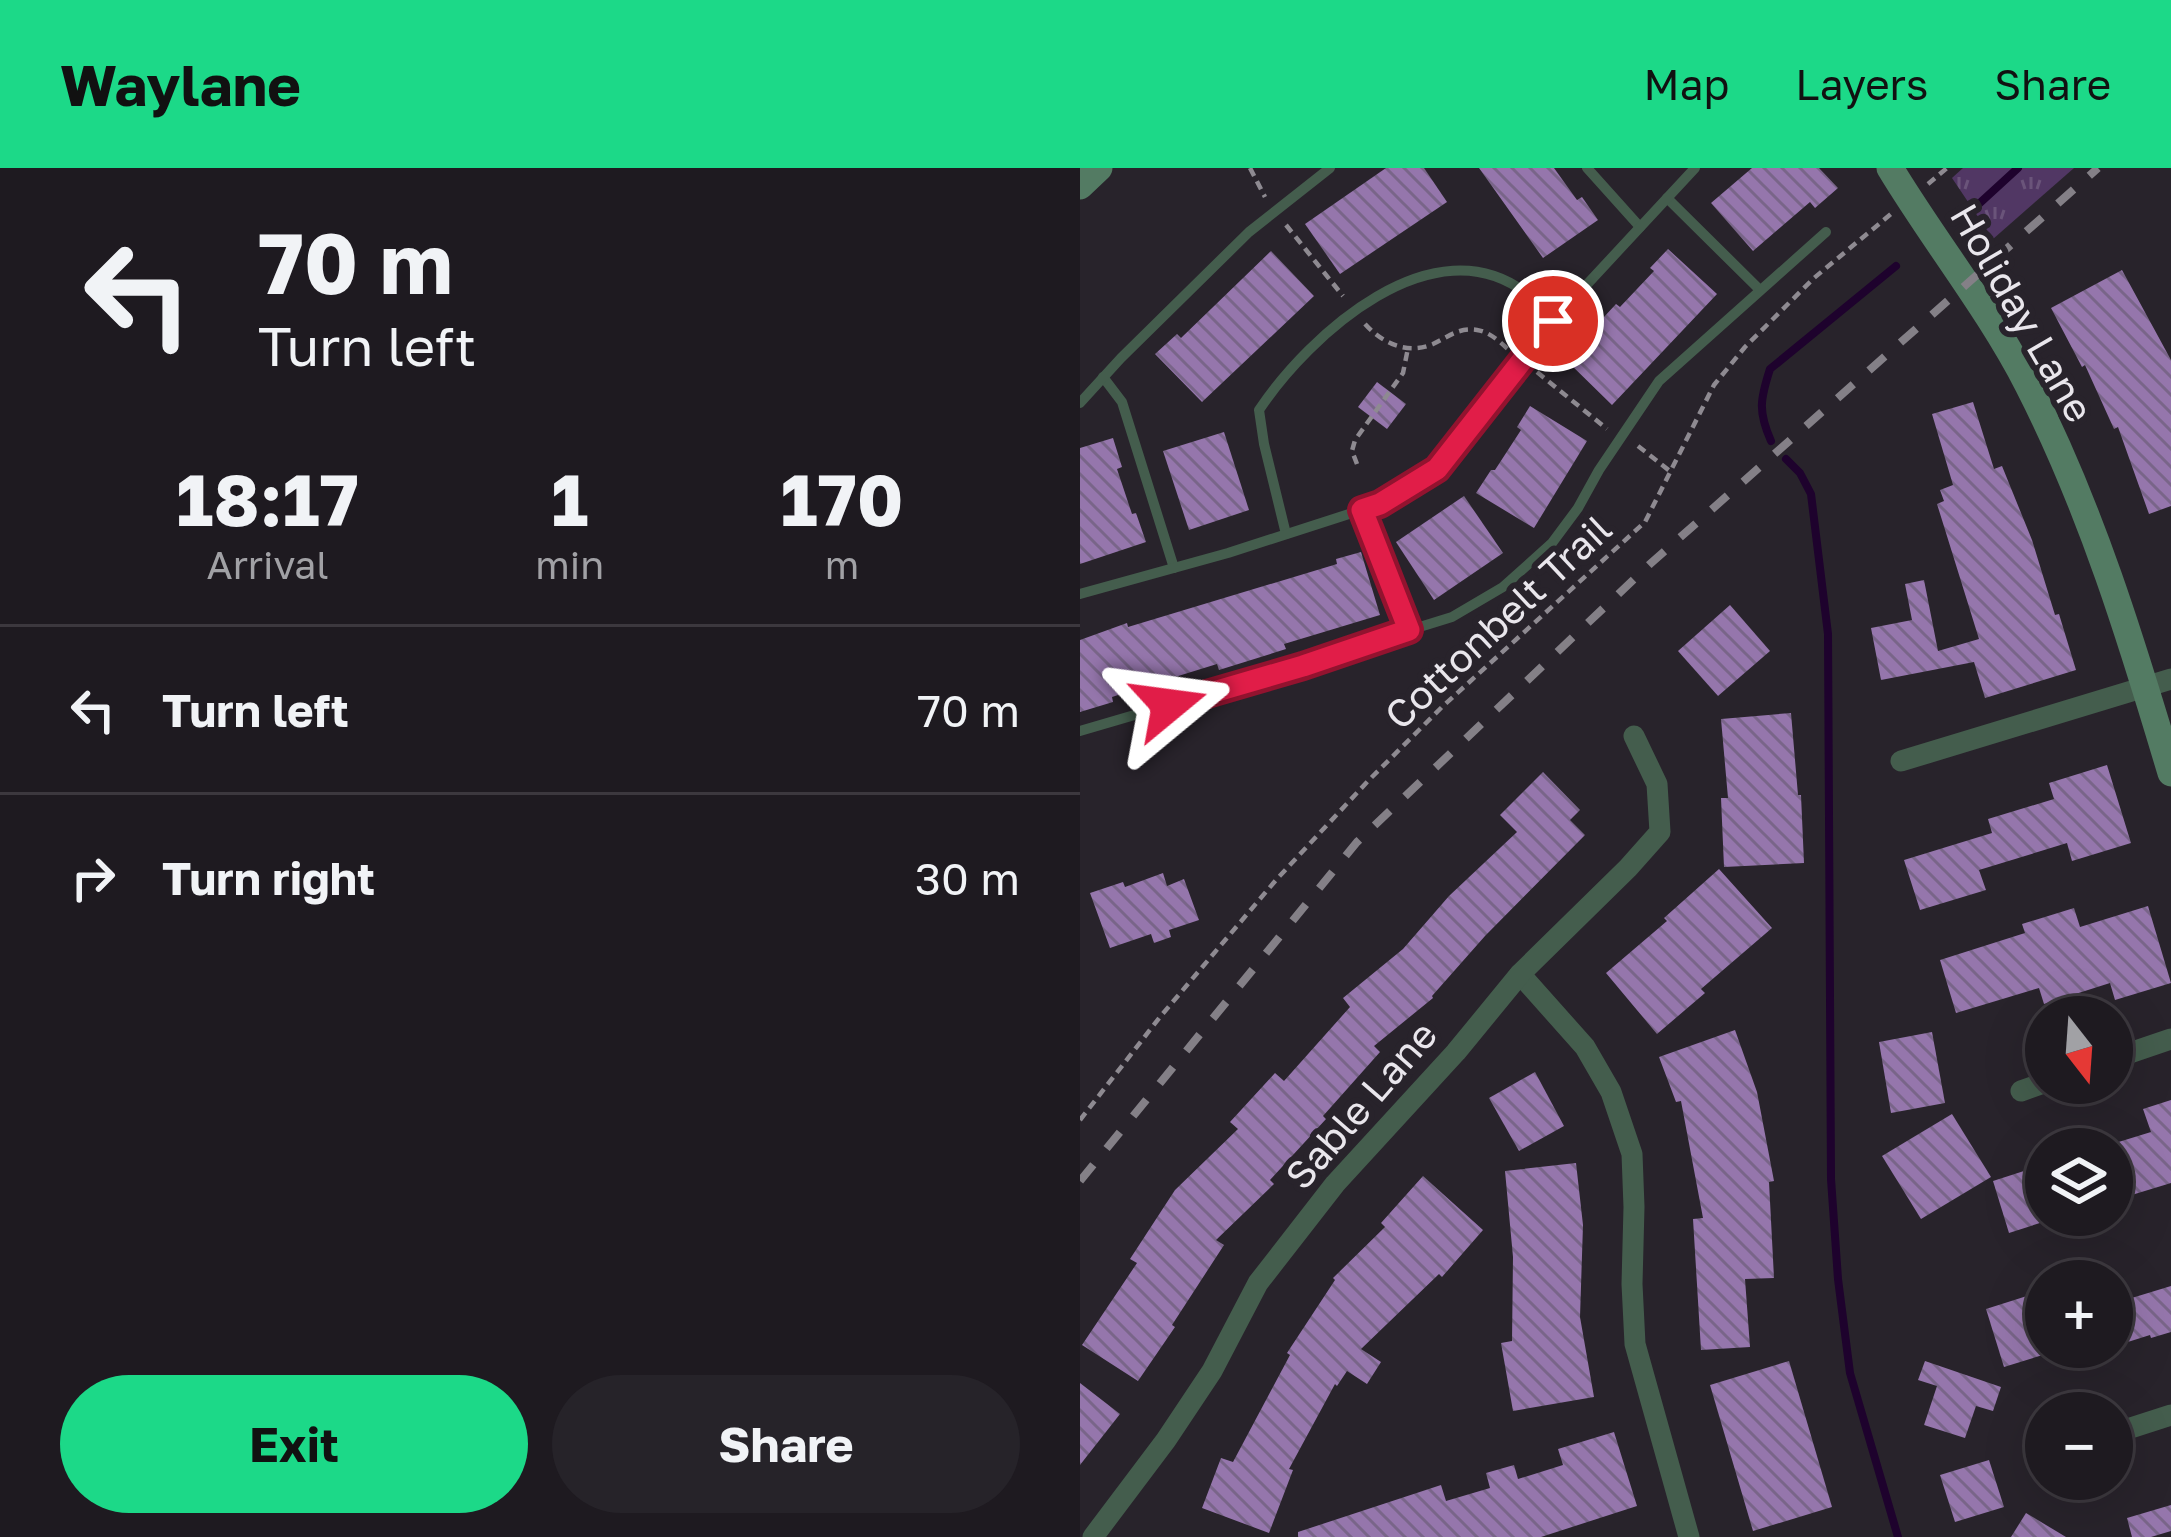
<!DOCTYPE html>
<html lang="en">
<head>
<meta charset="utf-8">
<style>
	body { margin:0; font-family:"Golos Text",sans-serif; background:#262329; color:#f1f3f6; height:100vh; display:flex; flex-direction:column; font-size:45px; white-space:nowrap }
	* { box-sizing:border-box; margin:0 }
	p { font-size:39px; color:#a1a1a5 }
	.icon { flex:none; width:66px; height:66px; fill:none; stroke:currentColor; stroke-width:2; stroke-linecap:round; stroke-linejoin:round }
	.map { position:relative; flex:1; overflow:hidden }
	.sheet { display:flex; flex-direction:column; background:#1e1a20; width:1080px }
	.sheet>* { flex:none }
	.top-card { background:#1e1a20; color:#f1f3f6; overflow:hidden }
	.needle { width:78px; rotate:163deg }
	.tools { position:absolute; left:945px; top:828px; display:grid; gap:24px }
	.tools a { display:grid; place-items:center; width:108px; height:108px; border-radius:50%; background:#1e1a20; box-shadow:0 12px 48px #0002,0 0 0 3px #3c383e; font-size:60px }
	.pin { position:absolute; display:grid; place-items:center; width:102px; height:102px; color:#fff; margin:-51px; border:6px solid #fff; border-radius:50%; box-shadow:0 3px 12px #0007 }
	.me { position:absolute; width:132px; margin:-66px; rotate:74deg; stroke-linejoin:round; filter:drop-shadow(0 0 9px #0008) }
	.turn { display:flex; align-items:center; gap:42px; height:252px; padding:0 60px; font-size:54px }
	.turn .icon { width:156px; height:156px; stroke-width:2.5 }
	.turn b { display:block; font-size:84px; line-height:102px }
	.eta { display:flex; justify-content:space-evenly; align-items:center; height:204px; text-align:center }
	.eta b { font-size:72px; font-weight:700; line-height:84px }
	.cta { display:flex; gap:24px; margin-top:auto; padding:24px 60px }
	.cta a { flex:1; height:138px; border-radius:72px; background:#1cd988; color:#111; font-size:48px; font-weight:700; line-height:138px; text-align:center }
	.cta a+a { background:#262329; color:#f1f3f6 }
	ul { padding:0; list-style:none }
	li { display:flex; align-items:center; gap:36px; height:168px; padding:0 60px; border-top:3px solid #3c383e }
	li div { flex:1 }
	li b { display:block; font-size:45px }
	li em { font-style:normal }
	header { display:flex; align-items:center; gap:72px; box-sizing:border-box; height:168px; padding:0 60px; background:#1cd988; color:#111 }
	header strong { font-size:57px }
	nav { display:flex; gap:66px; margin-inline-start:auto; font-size:42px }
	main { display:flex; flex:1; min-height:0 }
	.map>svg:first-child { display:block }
	.grass { fill:url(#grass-tufts) }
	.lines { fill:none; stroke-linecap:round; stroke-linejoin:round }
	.stream { stroke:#1e022d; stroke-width:8 }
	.building { fill:url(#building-back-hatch) }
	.path { stroke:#8e8a91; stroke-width:4.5; stroke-dasharray:9 6; stroke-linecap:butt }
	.lane { stroke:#445d4d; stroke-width:10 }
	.street { stroke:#445d4d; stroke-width:21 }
	.secondary { stroke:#537b63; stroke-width:27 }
	.rail { stroke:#848087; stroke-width:8; stroke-dasharray:21 21; stroke-linecap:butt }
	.route-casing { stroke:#92132f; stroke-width:30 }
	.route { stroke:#e11d48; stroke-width:21 }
	.labels { text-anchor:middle; stroke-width:12; stroke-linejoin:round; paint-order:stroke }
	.street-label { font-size:39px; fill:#e9e6ec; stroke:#28232b }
</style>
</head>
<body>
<header>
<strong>Waylane</strong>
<nav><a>Map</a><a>Layers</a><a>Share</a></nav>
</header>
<main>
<section class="sheet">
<div class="top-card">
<div class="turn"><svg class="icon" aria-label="left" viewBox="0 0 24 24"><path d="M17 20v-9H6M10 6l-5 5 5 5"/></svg><div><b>70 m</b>Turn left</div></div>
</div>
<div class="eta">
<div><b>18:17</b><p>Arrival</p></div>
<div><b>1</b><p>min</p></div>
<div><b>170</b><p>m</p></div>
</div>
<ul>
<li><svg class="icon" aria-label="left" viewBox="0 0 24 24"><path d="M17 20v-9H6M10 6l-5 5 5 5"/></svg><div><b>Turn left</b></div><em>70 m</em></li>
<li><svg class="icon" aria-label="right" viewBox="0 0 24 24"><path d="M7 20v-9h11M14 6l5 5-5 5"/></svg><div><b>Turn right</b></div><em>30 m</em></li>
</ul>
<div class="cta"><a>Exit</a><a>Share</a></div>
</section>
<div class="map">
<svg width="1091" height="1369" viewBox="0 0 1091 1369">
	<defs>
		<pattern id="grass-tufts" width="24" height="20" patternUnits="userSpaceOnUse" patternTransform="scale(3)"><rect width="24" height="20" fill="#513764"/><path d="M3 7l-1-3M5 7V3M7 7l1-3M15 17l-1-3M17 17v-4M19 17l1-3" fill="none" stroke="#6a547a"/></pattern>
		<pattern id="building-back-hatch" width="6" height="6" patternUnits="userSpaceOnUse" patternTransform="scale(3)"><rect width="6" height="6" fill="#9576ac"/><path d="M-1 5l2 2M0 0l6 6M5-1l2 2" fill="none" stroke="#796589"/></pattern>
	</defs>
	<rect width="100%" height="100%" fill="#28232b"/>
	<polygon class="grass" points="883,0 994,0 913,71 872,10"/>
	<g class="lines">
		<g class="stream">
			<polyline points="890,44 938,0"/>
			<path d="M691,273c-13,-30 -11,-41 -1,-72l126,-103"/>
			<polyline points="706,291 720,305 731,326 748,466 751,1011 758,1111 770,1205 818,1369"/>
		</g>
	</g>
	<g class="building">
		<polygon points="306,0 344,0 367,34 260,106 225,56"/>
		<polygon points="399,0 474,0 497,32 502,29 518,52 463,90"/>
		<polygon points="672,0 739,0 758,20 735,40 730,34 673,83 631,35"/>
		<polygon points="588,81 637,126 532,237 485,191 536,136 540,139 574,103 570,100"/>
		<polygon points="191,83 234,128 122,234 75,186 97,166 101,170"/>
		<polygon points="1042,102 1091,192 1091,338 1069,346 1038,259 1034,261 1005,197 1002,199 971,140"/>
		<polygon points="297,214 326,236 307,261 278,239"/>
		<polygon points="893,234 914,301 922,298 952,372 975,447 979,446 996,502 905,530 894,494 801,512 791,460 832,452 825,416 844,412 858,483 899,471 857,336 864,333 860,322 873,317 852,246"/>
		<polygon points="450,238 507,273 454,360 396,325 411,302 415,302 441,262 437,259"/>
		<polygon points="144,264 169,342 109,362 83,283"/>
		<polygon points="33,270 42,299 37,301 52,346 56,345 66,374 0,396 0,280"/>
		<polygon points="384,328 423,385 354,432 316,374"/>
		<polygon points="281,384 300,447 204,476 206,481 139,502 137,496 66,518 32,529 33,534 0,544 0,472 47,455 48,459 257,396 256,391"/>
		<polygon points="650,437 690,483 638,528 598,483"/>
		<polygon points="711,545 718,627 721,627 724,695 644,699 641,630 648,630 641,551"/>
		<polygon points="1027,597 1051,675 992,693 987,675 899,702 906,722 840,742 824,692 912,665 908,651 974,631 969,615"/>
		<polygon points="463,604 500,642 490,652 505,667 405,768 352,828 353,830 294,878 300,884 243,948 246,951 190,1012 194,1016 136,1072 144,1077 92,1157 95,1159 58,1213 2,1177 57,1095 50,1091 95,1022 158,961 150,954 195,905 204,913 270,839 263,830 323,781 369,728 437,664 420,647"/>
		<polygon points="639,701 692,760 621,821 625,825 577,866 526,805 587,753 584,750"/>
		<polygon points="83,705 87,718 104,711 119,752 89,762 91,769 74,775 71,766 30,780 10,725 43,714 45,719"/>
		<polygon points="1068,738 1091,815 1035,832 1030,815 964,836 959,820 876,845 860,792 945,765 942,756 994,740 1000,759"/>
		<polygon points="655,862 677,924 694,1013 689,1014 694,1110 665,1111 670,1179 621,1182 613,1051 623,1050 601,933 596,934 579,889"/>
		<polygon points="852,864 865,935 811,945 799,874"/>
		<polygon points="455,904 484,958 439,983 409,930"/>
		<polygon points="1091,932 1091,1015 1032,1033 1032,976 1071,964 1063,941"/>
		<polygon points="872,946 911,1009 841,1051 802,988"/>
		<polygon points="496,995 503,1057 500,1149 514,1229 433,1243 421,1175 432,1173 433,1089 425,1003"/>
		<polygon points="966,996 966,1053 929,1065 913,1013"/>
		<polygon points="343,1008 403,1062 362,1109 359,1106 281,1181 301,1194 287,1216 267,1203 257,1218 255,1216 209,1301 213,1302 189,1365 122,1340 141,1290 153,1294 210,1187 207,1185 255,1112 253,1110 305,1059 301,1055"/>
		<polygon points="1091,1118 1091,1164 1071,1170 1070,1167 1032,1179 1032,1136"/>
		<polygon points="966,1122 966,1186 924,1199 906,1141"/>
		<polygon points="709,1193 752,1339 673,1363 630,1217"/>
		<polygon points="845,1193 921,1219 913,1243 896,1238 885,1270 844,1257 857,1218 838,1212"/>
		<polygon points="0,1215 40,1246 0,1297"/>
		<polygon points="534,1264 557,1338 461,1369 218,1369 218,1364 361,1317 366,1333 410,1320 406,1305 434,1297 438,1311 483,1297 478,1281"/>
		<polygon points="909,1292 924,1339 875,1354 860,1307"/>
		<polygon points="1091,1337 1091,1363 1071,1369 1052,1369 1047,1350"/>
		<polygon points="946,1345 986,1369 931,1369"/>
	</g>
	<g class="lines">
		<g class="path">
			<polyline points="170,0 185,29"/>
			<polyline points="848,16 867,0"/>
			<polyline points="206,57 263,128"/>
			<path d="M285,156c17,19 42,31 68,20 15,-7 26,-17 44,-14 13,2 23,12 32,20"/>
			<polyline points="457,204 527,261"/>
			<polyline points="558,278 591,304"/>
			<polyline points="277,296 272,283 275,272 323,205 328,180"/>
			<polyline points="0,952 80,849 196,712 288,613 362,539 565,354 634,217 665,179 734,110 811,46"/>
		</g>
		<g class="lane">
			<polyline points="507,0 560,59"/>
			<polyline points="587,30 680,122"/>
			<polyline points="23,209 42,234 94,400"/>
			<polyline points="0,235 41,190 169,64 250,0"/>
			<polyline points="282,342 330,462 372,449 423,419 472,375 498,340 519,302 579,213 746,64"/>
			<path d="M206,366l-22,-90 -5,-34c50,-75 175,-189 268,-116 9,8 17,19 26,27"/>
			<polyline points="0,426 148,385 300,336 357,301 473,153 615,0"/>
			<polyline points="0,563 222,498 330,462"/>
		</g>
		<g class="street">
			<polyline points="821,593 1091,511"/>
			<polyline points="440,806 505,879 531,924 552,986 554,1039 552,1116 555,1176 609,1369"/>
			<polyline points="1032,891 1091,871"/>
			<polyline points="941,923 966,914"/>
			<polyline points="1032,1266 1091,1247"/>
			<polyline points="13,1369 86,1272 132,1203 178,1115 255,1016 376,884 440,806 548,700 580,664 577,616 554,568"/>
		</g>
		<g class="secondary">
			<path d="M810,0c44,73 99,141 138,217 63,123 104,257 143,388"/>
			<polyline points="0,18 19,0"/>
		</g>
		<polyline class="rail" points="0,1013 277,674 570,396 1018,0"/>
	</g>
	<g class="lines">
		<defs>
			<polyline id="route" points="89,537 223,498 329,462 282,342 300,336 357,301 473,153"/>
		</defs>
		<use href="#route" class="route-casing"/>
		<use href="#route" class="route"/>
	</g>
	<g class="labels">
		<g class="street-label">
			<text transform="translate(942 145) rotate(60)" y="14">Holiday Lane</text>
			<text transform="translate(418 454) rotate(-43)" y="14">Cottonbelt Trail</text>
			<text transform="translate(281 937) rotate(-49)" y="14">Sable Lane</text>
		</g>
	</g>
</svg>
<div class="tools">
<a><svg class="needle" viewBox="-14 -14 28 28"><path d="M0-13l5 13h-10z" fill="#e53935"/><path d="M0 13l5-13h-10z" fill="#a1a1a5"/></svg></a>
<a><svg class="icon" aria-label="layers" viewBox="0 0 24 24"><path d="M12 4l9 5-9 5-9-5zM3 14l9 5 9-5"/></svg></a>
<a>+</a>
<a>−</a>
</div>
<div class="pin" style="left:473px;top:153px;background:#d93025"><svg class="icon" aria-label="arrive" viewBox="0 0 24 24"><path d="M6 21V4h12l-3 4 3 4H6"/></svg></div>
<svg class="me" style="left:89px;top:537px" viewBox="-20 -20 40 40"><path d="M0-17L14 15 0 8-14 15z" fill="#e11d48" stroke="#fff" stroke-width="4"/></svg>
</div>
</main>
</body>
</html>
